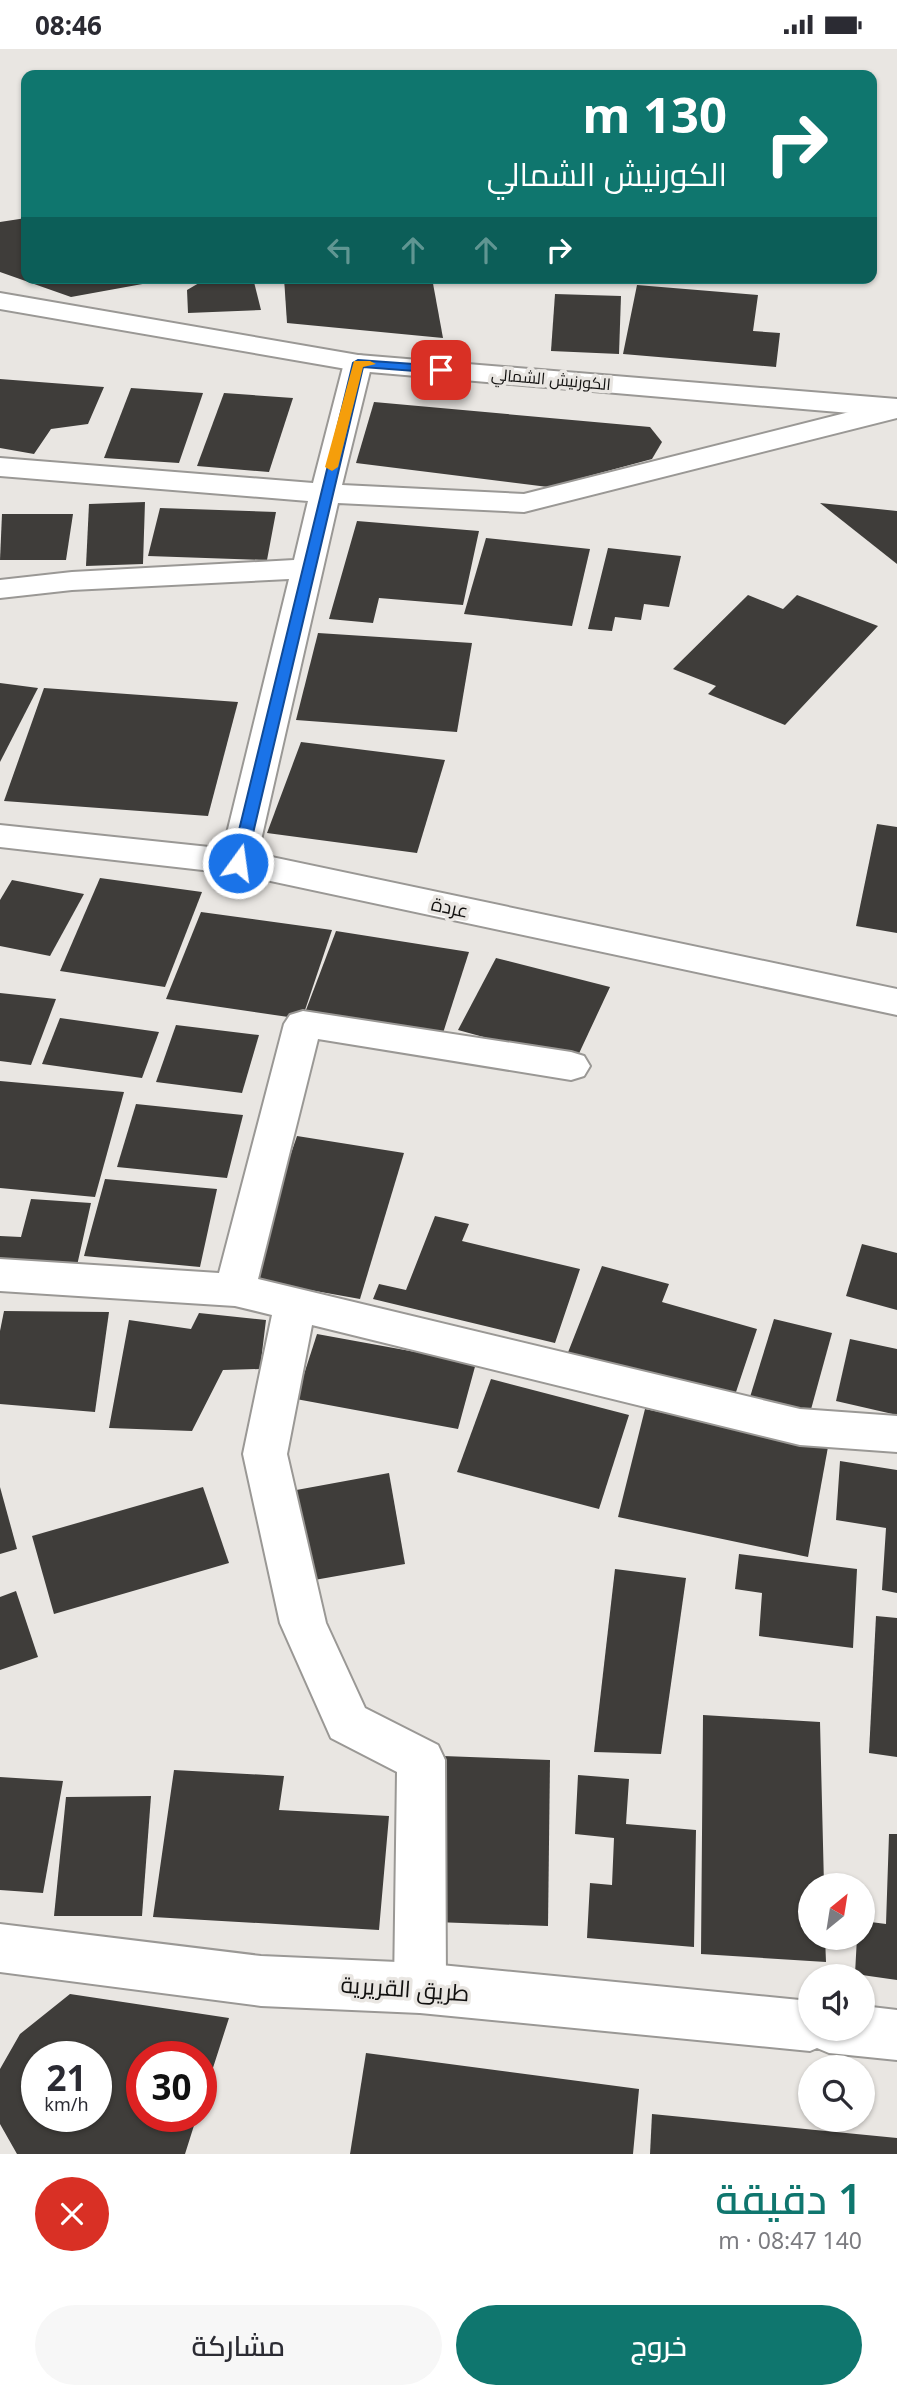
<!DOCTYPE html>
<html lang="ar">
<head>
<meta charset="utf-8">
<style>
	body { margin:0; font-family:"Noto Sans",Cairo,sans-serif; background:#f7f7f7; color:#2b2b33; direction:rtl; height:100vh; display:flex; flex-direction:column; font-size:26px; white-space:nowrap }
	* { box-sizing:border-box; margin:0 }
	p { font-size:23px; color:#7c7c81 }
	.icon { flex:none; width:38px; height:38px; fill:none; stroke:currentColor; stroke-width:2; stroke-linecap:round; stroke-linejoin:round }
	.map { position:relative; height:2105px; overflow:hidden; direction:ltr }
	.drawer { display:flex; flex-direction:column; background:#fff; flex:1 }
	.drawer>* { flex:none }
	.top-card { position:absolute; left:21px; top:21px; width:856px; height:214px; border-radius:14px; box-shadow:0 2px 5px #0004; direction:rtl; background:#0f766e; color:#fff; overflow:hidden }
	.needle { width:46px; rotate:30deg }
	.buttons { position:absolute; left:798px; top:1824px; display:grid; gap:14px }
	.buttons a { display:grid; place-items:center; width:77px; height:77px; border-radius:50%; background:#fff; box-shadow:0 2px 5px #0004; font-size:35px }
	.speed { position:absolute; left:21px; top:1992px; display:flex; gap:14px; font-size:35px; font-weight:700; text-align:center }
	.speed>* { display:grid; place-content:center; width:91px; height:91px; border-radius:50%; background:#fff; box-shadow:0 2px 5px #0004; line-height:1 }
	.speed small { font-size:18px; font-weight:400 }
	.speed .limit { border:10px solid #d22; background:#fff; color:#111 }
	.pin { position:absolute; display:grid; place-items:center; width:60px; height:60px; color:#fff; margin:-30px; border-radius:14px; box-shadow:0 4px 10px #0006 }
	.me { position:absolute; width:77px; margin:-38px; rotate:14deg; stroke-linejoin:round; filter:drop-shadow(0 0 5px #0008) }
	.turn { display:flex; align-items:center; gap:24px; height:147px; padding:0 35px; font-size:32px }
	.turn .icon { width:91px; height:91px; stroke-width:2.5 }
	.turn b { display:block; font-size:49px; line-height:60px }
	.lanes { display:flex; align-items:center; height:66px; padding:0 35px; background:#0003; justify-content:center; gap:35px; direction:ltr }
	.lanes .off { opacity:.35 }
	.round { display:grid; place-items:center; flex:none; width:74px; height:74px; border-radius:37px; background:#f7f7f7 }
	.head { display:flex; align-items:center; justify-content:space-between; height:119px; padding:0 35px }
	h1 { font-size:42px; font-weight:600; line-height:52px; color:#0f766e }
	.primary-button { display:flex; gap:14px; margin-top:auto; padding:14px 35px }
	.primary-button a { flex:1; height:80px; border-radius:42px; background:#0f766e; color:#fff; font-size:28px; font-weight:600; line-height:80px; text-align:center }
	.primary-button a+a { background:#f7f7f7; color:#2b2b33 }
	.status { display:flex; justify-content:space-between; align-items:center; height:49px; padding:0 35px; background:#fff; direction:ltr }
	.status svg { height:19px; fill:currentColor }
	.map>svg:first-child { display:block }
	.building { fill:#3f3d3a; fill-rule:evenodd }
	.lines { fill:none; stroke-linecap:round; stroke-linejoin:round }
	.minor-casing { stroke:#9a9895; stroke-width:4 }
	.tertiary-casing { stroke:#9a9895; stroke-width:4 }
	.minor { fill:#fff; fill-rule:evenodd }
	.tertiary { fill:#fff; fill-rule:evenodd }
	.route { fill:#1a73e8; stroke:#114b97; stroke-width:2 }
	.slow { fill:#f59e0b }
	.labels { text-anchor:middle; stroke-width:7; stroke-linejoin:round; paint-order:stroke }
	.far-street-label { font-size:16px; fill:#11100f; stroke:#e9e6e2 }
	.street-label { font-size:19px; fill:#11100f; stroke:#e9e6e2 }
	.near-street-label { font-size:23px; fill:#11100f; stroke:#e9e6e2 }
</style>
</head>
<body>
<div class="status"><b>08:46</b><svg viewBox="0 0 49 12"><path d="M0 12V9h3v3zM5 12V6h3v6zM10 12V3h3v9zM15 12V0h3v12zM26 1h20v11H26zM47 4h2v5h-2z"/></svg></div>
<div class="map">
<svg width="897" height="2105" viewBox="0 0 897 2105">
	<rect width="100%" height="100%" fill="#e9e6e2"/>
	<g class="building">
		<polygon points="26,169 26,229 147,229 148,234 71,248 0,223 0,173"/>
		<polygon points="199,229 253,229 261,261 188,264 187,241 199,234"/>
		<polygon points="284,229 432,229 443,289 287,274"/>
		<polygon points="637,236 758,246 753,282 780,284 776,318 623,305"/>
		<polygon points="555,245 621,247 619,305 551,302"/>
		<polygon points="0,330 104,338 88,375 51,380 34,405 0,399"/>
		<polygon points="131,339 203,344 179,414 104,409"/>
		<polygon points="224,344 293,349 269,423 197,417"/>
		<polygon points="374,353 650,378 662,393 652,410 548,438 356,414"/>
		<polygon points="145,453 143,515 86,517 89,455"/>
		<polygon points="820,454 897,462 897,515"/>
		<polygon points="160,459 276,463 267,511 148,507"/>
		<polygon points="2,465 73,465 66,511 0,511"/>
		<polygon points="357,472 479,482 463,556 379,549 373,574 329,570"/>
		<polygon points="486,489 590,500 572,577 464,565"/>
		<polygon points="608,499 681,507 669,558 644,555 641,571 615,568 612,582 588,580"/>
		<polygon points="748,546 783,560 797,546 878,577 785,676 708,645 716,637 673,620"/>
		<polygon points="318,584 472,594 457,683 296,671"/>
		<polygon points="0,634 38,639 0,713"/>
		<polygon points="44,639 238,653 208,767 4,752"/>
		<polygon points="301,693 445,711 417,804 267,784"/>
		<polygon points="877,775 897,778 897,884 856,877"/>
		<polygon points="100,829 202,843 165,938 60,922"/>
		<polygon points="12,831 84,845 50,907 0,897 0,851"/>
		<polygon points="201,863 332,881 302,970 166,950"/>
		<polygon points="336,882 469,903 443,984 306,961"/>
		<polygon points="496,909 610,938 575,1013 458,981"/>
		<polygon points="0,944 56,950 31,1016 0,1012"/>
		<polygon points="60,969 159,983 142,1029 42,1015"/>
		<polygon points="176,976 259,986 242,1044 156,1033"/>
		<polygon points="0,1032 124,1043 95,1148 0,1139"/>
		<polygon points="136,1055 243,1066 227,1129 117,1118"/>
		<polygon points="297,1087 404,1104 360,1250 248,1230"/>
		<polygon points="105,1130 217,1140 200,1218 84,1207"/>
		<polygon points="31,1150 91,1154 76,1221 0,1216 0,1187 21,1188"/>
		<polygon points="435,1167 469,1175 462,1192 580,1220 555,1294 373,1250 379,1235 406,1241"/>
		<polygon points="862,1195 897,1204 897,1261 846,1247"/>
		<polygon points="602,1217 669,1235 662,1253 757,1280 731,1358 565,1311"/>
		<polygon points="4,1262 109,1263 95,1363 0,1355 0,1282"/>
		<polygon points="199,1264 266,1271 260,1320 223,1321 192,1382 109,1379 129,1271 191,1280"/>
		<polygon points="774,1270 832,1284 810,1364 750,1348"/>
		<polygon points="317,1285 476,1314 458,1380 296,1350"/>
		<polygon points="850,1290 897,1300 897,1366 836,1352"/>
		<polygon points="491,1330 629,1366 599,1460 457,1423"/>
		<polygon points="645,1360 828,1398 808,1508 618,1468"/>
		<polygon points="840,1412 897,1421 897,1544 882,1541 886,1479 836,1471"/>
		<polygon points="389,1424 405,1515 303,1533 291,1442"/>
		<polygon points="0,1438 17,1500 0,1505"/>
		<polygon points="203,1438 229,1514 54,1565 32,1487"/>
		<polygon points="739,1505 857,1520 853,1599 759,1587 762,1544 735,1540"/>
		<polygon points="615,1520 686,1529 661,1705 594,1703"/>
		<polygon points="16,1542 38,1608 0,1621 0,1548"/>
		<polygon points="876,1567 897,1569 897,1708 869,1704"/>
		<polygon points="703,1666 820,1673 824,1836 810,1836 810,1888 825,1888 826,1913 701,1905"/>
		<polygon points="443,1707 550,1711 548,1877 435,1873"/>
		<polygon points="174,1721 284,1727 279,1761 389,1767 379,1881 153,1868"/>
		<polygon points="578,1726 629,1730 626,1775 696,1781 694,1898 587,1889 590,1834 612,1836 614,1789 575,1785"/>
		<polygon points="0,1728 63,1732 43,1844 0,1841"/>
		<polygon points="151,1747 142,1867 54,1867 66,1748"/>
		<polygon points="889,1785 897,1785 897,1931 855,1925 857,1888 863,1888 863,1872 886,1875"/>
		<path d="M70,1945l159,24 -27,84 -1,-46h-59v60h55l-12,38h-168l-17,-30v-55l20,-35zM37,2007h59v60h-59z"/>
		<polygon points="366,2004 639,2040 633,2105 350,2105"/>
		<polygon points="652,2065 897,2089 897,2105 650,2105"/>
	</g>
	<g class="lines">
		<defs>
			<g id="minor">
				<polygon points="358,306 368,308 372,314 342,436 524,445 897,351 897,369 524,463 338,454 256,813 250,821 238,825 226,821 220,813 289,530 72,541 0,549 0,531 72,523 294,511 308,452 0,427 0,409 313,434 344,314 348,308"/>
				<polygon points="303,962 571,1003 584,1007 590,1017 584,1027 571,1031 318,990 258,1230 800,1360 897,1367 897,1403 800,1396 312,1276 287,1405 326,1574 365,1659 438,1696 445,1711 446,1939 438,1957 420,1964 402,1957 394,1939 397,1723 331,1689 280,1574 243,1405 272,1266 235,1257 0,1242 0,1210 219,1224 284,975 290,966"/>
			</g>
			<g id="tertiary">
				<polygon points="0,244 358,306 897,350 897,368 358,322 0,260"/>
				<polygon points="0,776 238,801 897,940 897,966 238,825 0,798"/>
				<polygon points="0,1875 261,1907 420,1914 810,1952 810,1979 863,1979 863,1957 897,1961 897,2011 829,2004 817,1999 810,2002 420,1964 261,1957 0,1923"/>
			</g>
		</defs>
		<use href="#minor" class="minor-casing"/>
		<use href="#tertiary" class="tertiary-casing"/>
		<use href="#minor" class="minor"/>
		<use href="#tertiary" class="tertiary"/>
	</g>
	<polygon class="route" points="358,311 441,317 447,321 441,324 363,318 246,814 238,818 231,814 353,314"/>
	<polygon class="slow" points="354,312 370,312 376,315 363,318 338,418 332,422 325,418"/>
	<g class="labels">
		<g class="far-street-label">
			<text transform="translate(551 330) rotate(5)" y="6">الكورنيش الشمالي</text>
		</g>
		<g class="street-label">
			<text transform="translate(450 858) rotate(12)" y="7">عردة</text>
		</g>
		<g class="near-street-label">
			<text transform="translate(405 1940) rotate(4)" y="8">طريق القريرية</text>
		</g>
	</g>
</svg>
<div class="buttons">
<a><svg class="needle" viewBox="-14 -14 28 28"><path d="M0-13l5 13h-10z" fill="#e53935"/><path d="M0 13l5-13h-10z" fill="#7c7c81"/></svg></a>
<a><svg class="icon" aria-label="sound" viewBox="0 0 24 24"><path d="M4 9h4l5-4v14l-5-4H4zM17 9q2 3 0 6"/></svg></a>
<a><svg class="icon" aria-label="search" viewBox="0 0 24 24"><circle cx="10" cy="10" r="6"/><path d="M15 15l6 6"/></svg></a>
</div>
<div class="speed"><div>21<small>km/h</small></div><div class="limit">30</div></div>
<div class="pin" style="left:441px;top:321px;background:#d93025"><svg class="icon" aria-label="arrive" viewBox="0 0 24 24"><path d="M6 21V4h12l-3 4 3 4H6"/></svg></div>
<svg class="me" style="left:238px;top:814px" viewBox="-20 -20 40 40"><circle r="17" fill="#1a73e8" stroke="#fff" stroke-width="3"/><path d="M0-11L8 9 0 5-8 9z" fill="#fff"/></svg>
<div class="top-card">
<div class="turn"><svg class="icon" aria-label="right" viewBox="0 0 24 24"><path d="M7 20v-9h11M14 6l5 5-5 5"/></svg><div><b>130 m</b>الكورنيش الشمالي</div></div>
<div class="lanes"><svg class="icon off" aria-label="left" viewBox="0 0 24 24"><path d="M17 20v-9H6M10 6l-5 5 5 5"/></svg><svg class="icon off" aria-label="ahead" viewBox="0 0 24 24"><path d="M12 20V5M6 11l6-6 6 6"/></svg><svg class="icon off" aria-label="ahead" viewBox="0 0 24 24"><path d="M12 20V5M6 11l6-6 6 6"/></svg><svg class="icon" aria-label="right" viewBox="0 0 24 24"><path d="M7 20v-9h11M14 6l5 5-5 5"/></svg></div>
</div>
</div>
<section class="drawer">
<div class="head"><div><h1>1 دقيقة</h1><p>140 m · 08:47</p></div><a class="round" style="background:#d93025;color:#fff"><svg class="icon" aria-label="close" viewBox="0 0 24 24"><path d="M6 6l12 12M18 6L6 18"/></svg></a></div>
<div class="primary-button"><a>خروج</a><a>مشاركة</a></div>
</section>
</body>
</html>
